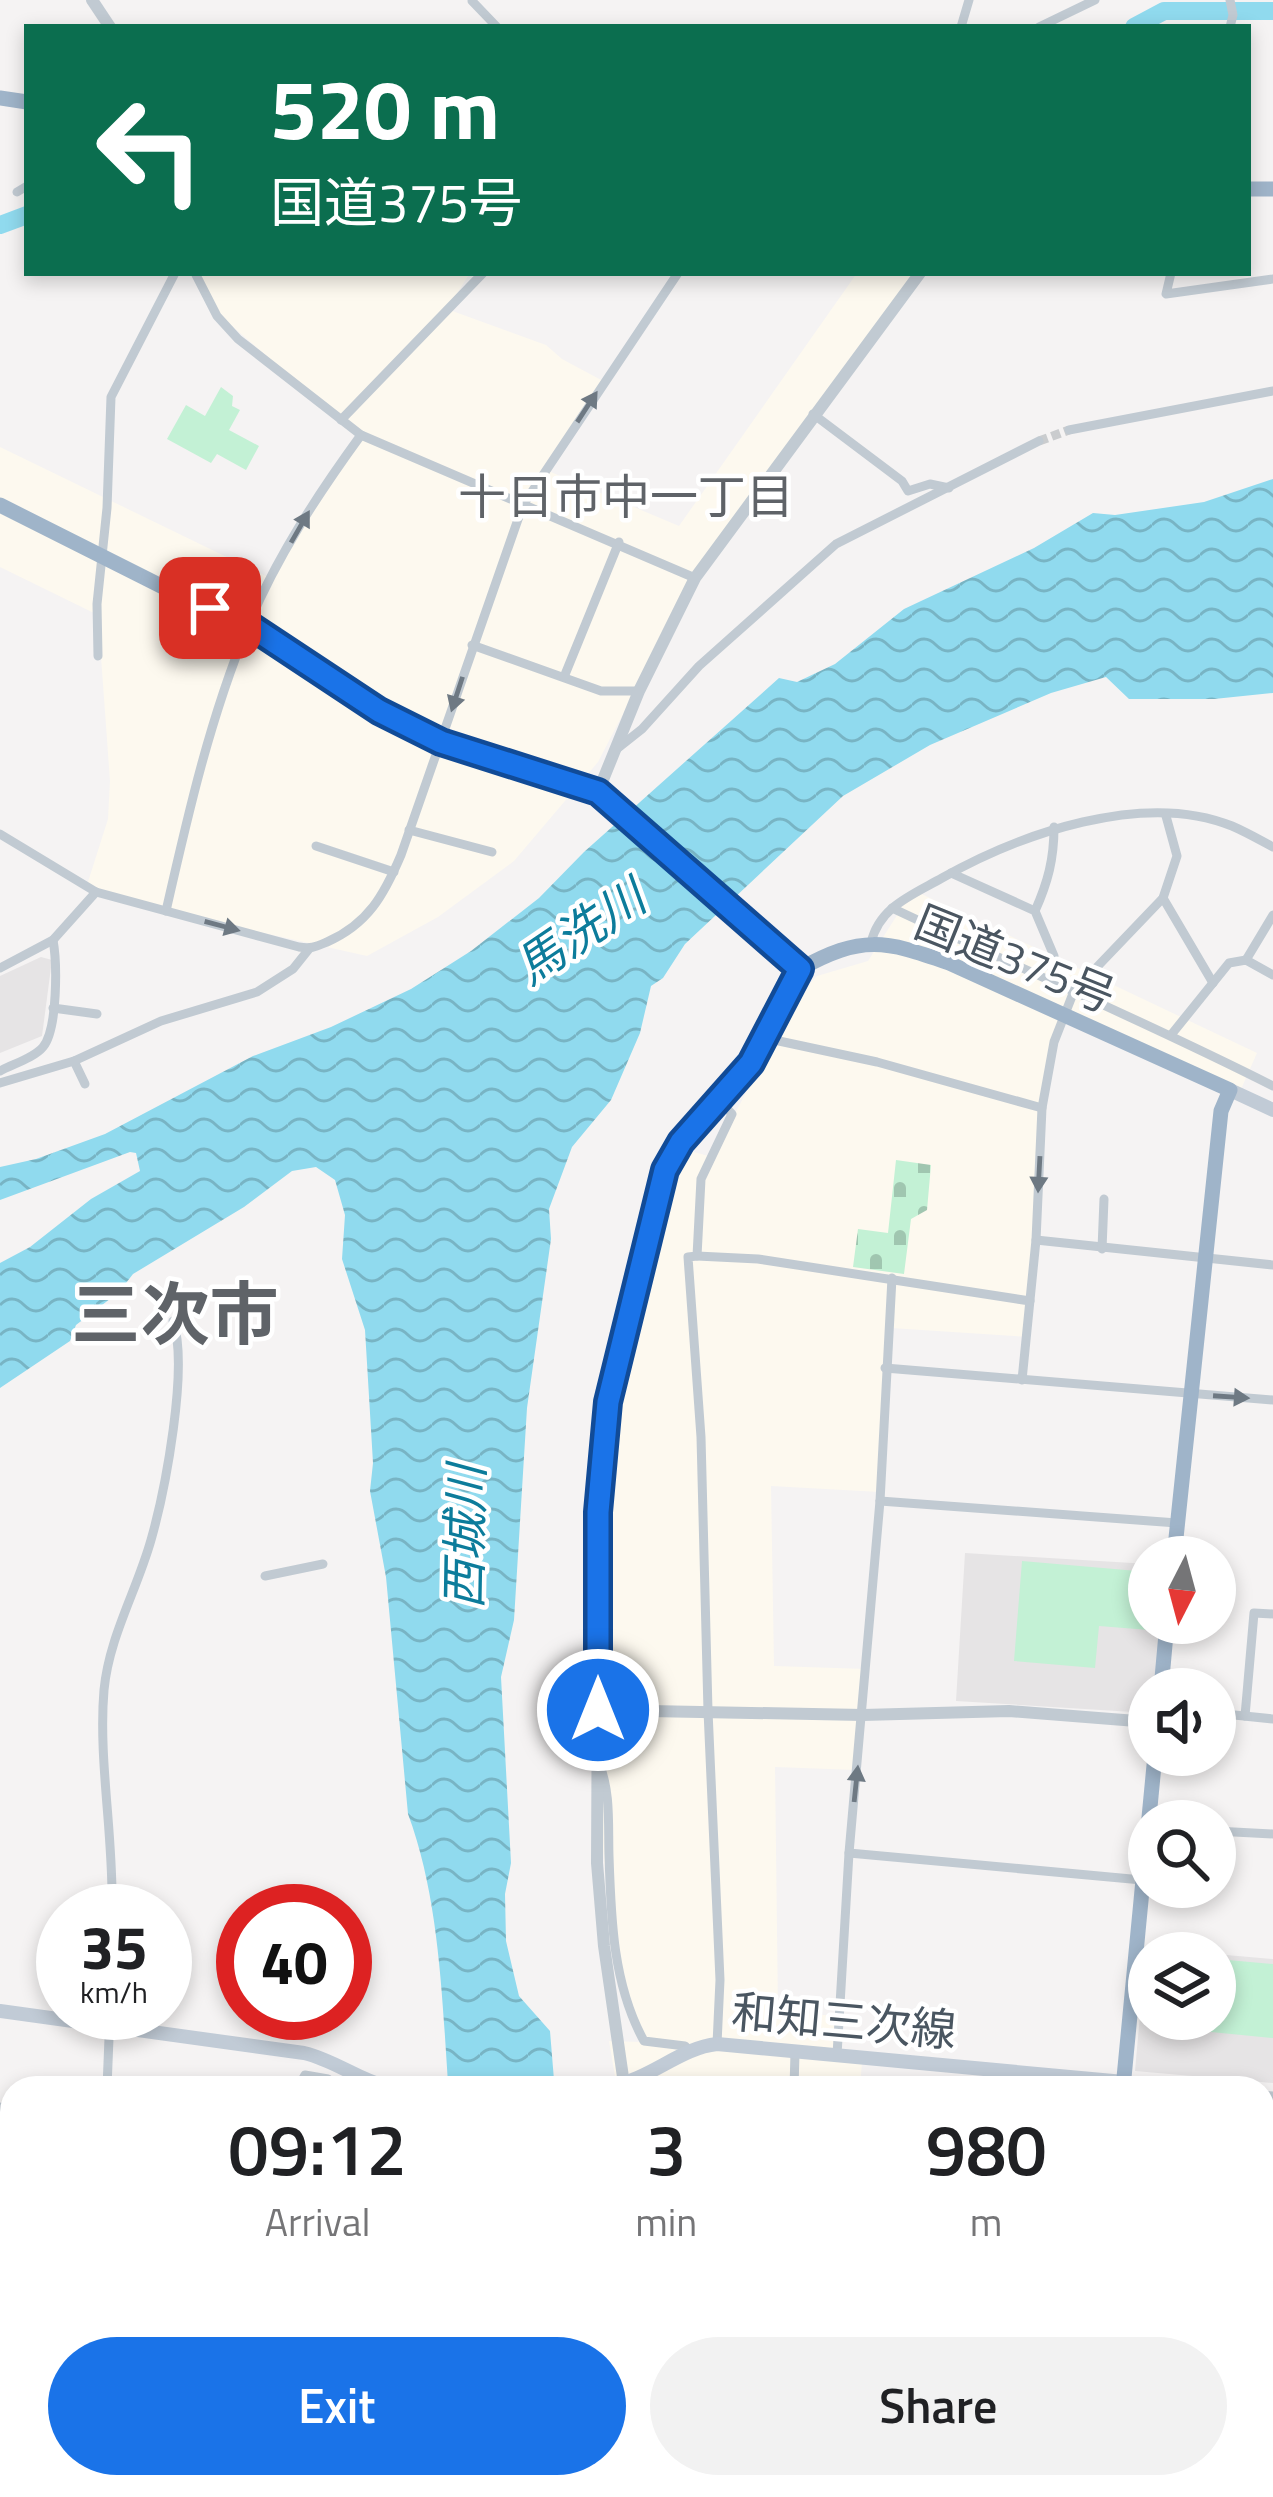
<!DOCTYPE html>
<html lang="en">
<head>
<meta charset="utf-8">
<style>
	body { margin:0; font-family:"Titillium Web","Noto Sans JP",sans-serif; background:#f2f2f2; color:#202124; height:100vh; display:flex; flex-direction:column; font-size:45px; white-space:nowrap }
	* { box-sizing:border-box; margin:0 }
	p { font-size:39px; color:#757577 }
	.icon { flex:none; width:66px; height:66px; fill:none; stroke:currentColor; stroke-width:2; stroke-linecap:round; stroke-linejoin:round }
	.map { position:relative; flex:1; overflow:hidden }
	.panel { position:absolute; left:0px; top:2076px; width:1275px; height:423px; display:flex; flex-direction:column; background:#fff; border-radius:36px 36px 0 0; box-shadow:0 6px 18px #0003 }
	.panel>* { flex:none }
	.guide { position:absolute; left:24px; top:24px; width:1227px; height:252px; border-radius:0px; box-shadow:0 6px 18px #0003; background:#0b6e4f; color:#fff; overflow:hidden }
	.needle { width:78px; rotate:186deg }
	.controls { position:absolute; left:1128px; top:1536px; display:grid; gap:24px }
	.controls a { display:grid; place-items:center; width:108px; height:108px; border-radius:50%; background:#fff; box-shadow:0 6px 18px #0003; font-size:60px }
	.speed { position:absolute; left:36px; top:1884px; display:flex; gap:24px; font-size:60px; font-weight:700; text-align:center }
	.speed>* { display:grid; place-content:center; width:156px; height:156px; border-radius:50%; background:#fff; box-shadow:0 6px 18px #0003; line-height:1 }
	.speed small { font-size:30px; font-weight:400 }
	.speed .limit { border:18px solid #d22; background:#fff; color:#111 }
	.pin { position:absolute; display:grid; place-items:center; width:102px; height:102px; color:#fff; margin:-51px; border-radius:24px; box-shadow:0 6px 18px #0006 }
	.me { position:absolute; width:132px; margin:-66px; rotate:0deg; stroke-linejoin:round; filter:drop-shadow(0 0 9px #0008) }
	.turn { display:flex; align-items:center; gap:42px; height:252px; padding:0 48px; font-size:54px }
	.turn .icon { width:156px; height:156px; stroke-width:2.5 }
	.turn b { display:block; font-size:84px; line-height:102px }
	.eta { display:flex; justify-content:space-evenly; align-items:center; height:204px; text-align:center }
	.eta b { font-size:72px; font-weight:600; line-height:84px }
	.button { display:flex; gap:24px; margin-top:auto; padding:24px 48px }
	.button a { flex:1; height:138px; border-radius:72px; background:#1a73e8; color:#fff; font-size:48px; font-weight:600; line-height:138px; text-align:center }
	.button a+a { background:#f2f2f2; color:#202124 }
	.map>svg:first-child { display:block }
	.commercial { fill:#fdf9ef }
	.education { fill:#e6e4e5 }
	.forest { fill:url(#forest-firs) }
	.cemetery { fill:url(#cemetery-stones) }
	.pitch { fill:#c3f1d5 }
	.water { fill:url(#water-waves) }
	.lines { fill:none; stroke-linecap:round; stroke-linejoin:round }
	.river { stroke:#90daee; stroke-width:18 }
	.minor-tunnel { stroke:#caccce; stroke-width:9; stroke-dasharray:9 4.5; stroke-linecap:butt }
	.minor { stroke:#c1cad2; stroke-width:9 }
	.tertiary { stroke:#c1cad2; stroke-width:12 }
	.secondary { stroke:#c1cbd6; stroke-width:14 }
	.primary { stroke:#b3c2d1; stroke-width:15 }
	.trunk { stroke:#9fb4c9; stroke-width:15 }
	.oneway { fill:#6e7983 }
	.route-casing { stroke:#114b97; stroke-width:30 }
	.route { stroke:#1a73e8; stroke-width:21 }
	.labels { text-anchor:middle; stroke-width:9; stroke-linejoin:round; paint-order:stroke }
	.street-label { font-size:45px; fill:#4a5661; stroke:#fff }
	.neighbourhood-label { font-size:48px; fill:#5f6368; stroke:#fff }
	.water-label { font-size:48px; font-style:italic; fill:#0c7c9b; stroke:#fff }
	.town-label { font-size:69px; font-weight:bold; fill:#5f6368; stroke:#fff }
</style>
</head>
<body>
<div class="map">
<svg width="1273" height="2497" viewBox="0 0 1273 2497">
	<defs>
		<pattern id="forest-firs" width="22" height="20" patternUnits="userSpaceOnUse" patternTransform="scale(3)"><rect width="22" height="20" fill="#c3f1d5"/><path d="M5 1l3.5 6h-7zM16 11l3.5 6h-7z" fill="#a0c6b0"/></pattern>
		<pattern id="cemetery-stones" width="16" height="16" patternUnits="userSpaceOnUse" patternTransform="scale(3)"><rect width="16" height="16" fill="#c3f1d5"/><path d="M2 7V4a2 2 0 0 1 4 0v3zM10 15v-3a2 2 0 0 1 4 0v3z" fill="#a0c6b0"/></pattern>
		<pattern id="water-waves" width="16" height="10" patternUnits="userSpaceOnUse" patternTransform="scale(3)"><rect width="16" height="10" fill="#90daee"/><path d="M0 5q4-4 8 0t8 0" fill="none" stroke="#78b4c4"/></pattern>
	</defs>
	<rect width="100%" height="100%" fill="#f5f3f3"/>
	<g class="commercial">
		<polygon points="199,273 470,273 447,309 546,345 562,359 603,381 546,470 679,526 857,273 915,275 695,575 598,762 514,861 438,917 367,956 117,900 87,885 108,819 110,781 98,615 0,567 0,447 270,578 357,434 218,314"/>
		<polygon points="913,890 1257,1053 1238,1096 1063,1016 1049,1076 1029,1337 891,1328 880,1492 771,1486 774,1666 866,1669 856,1770 775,1767 778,2011 836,2016 834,2060 862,2062 860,2088 617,2088 609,2041 641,2042 610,1922 597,1785 599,1452 676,1147 712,1157 796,998 817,976 868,961"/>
	</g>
	<g class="education">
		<polygon points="41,957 52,960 42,1036 0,1053 0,976"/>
		<polygon points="965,1553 1149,1564 1149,1623 1162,1623 1156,1689 1149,1689 1149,1713 956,1701"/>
		<polygon points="1146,1948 1201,1953 1149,1953 1149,2019 1215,2019 1215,1954 1273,1959 1273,2083 1135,2071"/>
	</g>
	<g class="forest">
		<polygon points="0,2286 12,2290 12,2487 168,2487 168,2497 0,2497"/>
		<polygon points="315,2487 482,2487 487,2497 315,2497"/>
	</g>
	<polygon class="cemetery" points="896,1160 931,1165 927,1210 911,1219 904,1274 853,1267 858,1229 888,1233"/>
	<g class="pitch">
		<polygon points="221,387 233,396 232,406 240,410 229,430 259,446 246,470 217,454 211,463 167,439 186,405 205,416"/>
		<polygon points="1022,1561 1149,1572 1149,1630 1099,1626 1095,1668 1014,1661"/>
		<polygon points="1217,1959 1273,1964 1273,2038 1211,2032"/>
	</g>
	<path class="water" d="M1273,479v214l-59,6h-85l-23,-22 -55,16 -121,52 -87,51 -158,148 -22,34 -12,8 -11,47 -29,67 -39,47 -23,62 2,30 -24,169 -13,212 -13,57 10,186 -6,31 1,47 13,55 31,35 4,49 -106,3c-6,-88 -9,-186 -40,-269l-22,-237 -16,-86 3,-28 -8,-133 -23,-71 3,-44 -10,-35 -19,-13 -24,4 -48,36 -111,67 -14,18 -43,33 -6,16 -70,47v-125l30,-16 61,-48 49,-28 -4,-18 -6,-1 -130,48v-33l36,-8 69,-25 148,-78 78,-29 80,-38 60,-38 68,-53 45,-46 195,-174 18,4 38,-18 69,-55 130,-61 59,-35 22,2 89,-13z"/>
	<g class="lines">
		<g class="river">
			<polyline points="1134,27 1164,11 1273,11"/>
			<polyline points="0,225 27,215"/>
			<polyline points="617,2487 621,2497"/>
		</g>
		<polyline class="minor-tunnel" points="1039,441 1069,430"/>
		<g class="minor">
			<polyline points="472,1 497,27"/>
			<polyline points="961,27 969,0"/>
			<polyline points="1039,27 1095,0"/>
			<polyline points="1230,27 1233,15 1230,0"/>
			<polyline points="17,192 27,186"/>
			<polyline points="195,273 217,316 238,339 361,435 695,578"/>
			<polyline points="1171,273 1166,294 1273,279"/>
			<polyline points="813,414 902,481 908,491 930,484 949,488"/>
			<polyline points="341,420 483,273"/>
			<polyline points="1069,430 1273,391"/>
			<polyline points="472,645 601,691 639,691"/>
			<polyline points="98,656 97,604 107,508 111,397 175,273"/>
			<polyline points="564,677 619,542"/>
			<polyline points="618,748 642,729 699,666 836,544 1039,441"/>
			<polyline points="409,830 492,852"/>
			<path d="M0,834l96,58 203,55c12,2 16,0 28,-5 41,-18 57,-47 74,-87l122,-350 155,-232"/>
			<polyline points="316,846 394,872"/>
			<polyline points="951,873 1035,911 1054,956 1050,982"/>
			<polyline points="1163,898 1213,983"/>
			<path d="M892,908c127,60 255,114 381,178"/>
			<path d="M166,911c22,-97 44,-193 82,-285 28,-68 70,-132 113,-191"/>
			<path d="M1035,911c13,-29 19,-52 19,-84"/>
			<path d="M871,943c8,-36 41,-48 71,-65 78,-44 201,-88 290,-52 14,6 28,14 41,21"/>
			<polyline points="1246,960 1273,915"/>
			<polyline points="0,968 53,940 96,892"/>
			<polyline points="53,1008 97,1014"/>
			<polyline points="1171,1035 1229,963 1246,960 1273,975"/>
			<polyline points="765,1038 877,1062 1042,1108"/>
			<polyline points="74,1061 85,1084"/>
			<path d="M0,1071c13,-7 34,-13 43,-24 15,-18 14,-85 10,-107"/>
			<polyline points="0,1083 74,1061 161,1021 257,992 293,969 309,949"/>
			<polyline points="1036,1240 1273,1265"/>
			<polyline points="1102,1249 1104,1199"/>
			<polyline points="697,1256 758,1259 1030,1301"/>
			<polyline points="885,1368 1273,1400"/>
			<polyline points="1022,1380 1036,1240 1042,1108 1054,1042 1074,991 1163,898 1177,856 1166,816"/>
			<polyline points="880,1501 1177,1523"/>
			<polyline points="265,1576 323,1564"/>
			<polyline points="1215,1713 1273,1719"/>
			<polyline points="1245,1716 1254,1613 1273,1614"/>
			<path d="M599,1763c12,30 9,61 10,93 2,63 4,129 35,185l41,5 6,6"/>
			<polyline points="1215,1831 1273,1834"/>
			<polyline points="849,1853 1142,1880"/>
			<path d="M112,1911c2,-73 -14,-151 -8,-221 5,-53 33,-100 47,-150 14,-49 38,-173 22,-219"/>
			<polyline points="717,2044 720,1980 708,1711 701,1437 688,1257 697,1256 701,1179 732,1114 718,1099"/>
			<polyline points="837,2055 849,1853 880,1501 892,1278"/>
			<polyline points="1124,2082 1189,2088"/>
			<polyline points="107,2088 110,2013"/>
			<polyline points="270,2088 300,2084 305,2075 328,2079 331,2088"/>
			<polyline points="794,2088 795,2053"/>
			<polyline points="1263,2095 1273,2096"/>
			<polyline points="0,2107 12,2110"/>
			<polyline points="530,2487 538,2497"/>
			<polyline points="825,2487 826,2497"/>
			<polyline points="260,2497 267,2487"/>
			<polyline points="406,2497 425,2495"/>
			<polyline points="1003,2497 1004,2487"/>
		</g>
		<g class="tertiary">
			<polyline points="92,0 110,27"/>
			<polyline points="598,792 639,691 695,578 920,273"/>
			<polyline points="598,1710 863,1715 1009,1711 1149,1722"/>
			<polyline points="624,2084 604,1946 597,1863 599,1472 607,1402 665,1170 681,1142 751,1063 800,969"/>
		</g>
		<g class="secondary">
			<polyline points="1230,1090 1273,1110"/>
			<path d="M0,2011l304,42c30,7 53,26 83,34l222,-1c40,-5 70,-38 108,-42l407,38"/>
		</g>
		<polyline class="primary" points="1085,2497 1086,2487"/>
		<g class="trunk">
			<polyline points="0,98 27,102"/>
			<polyline points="1248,189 1273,189"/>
			<path d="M0,505l171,86 78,34 130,86 62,31 157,50 202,177c62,-34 84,-29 149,-6l281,127 -9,21 -47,446"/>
			<polyline points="1161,1689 1167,1623"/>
			<polyline points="1123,2088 1155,1755"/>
			<polyline points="1263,2478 1273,2477"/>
			<polyline points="1170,2487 1213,2487"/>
		</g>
	</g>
	<defs><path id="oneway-solid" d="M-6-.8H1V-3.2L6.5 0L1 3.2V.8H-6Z" transform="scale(3)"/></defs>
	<g class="oneway">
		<use href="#oneway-solid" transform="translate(587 407) rotate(-57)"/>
		<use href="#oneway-solid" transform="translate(300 527) rotate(-60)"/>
		<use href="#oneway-solid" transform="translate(457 694) rotate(108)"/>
		<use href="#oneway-solid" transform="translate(222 926) rotate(15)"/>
		<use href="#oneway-solid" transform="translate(1039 1174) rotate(93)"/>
		<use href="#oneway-solid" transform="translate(1231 1397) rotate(4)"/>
		<use href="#oneway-solid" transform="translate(856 1784) rotate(-84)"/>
	</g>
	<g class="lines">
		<defs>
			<polyline id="route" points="210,608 249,625 379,711 441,742 598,792 800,969 751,1063 681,1142 665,1170 608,1402 598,1512 598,1710"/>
		</defs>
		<use href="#route" class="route-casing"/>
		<use href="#route" class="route"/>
	</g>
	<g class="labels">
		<g class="street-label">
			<text transform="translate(1015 959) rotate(22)" y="16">国道375号</text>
			<text transform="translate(844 2021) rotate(5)" y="16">和知三次線</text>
		</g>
		<g class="neighbourhood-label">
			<text x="626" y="514">十日市中一丁目</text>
		</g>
		<g class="water-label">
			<text transform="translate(580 932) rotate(-34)" y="17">馬洗川</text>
			<text transform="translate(465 1537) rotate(-89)" y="17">西城川</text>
		</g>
		<g class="town-label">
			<text x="175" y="1339">三次市</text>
		</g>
	</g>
</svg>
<div class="controls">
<a><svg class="needle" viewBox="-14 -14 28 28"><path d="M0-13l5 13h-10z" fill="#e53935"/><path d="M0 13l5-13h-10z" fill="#757577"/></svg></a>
<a><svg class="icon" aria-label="sound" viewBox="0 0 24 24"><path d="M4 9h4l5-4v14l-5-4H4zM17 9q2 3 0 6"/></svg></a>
<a><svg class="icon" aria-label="search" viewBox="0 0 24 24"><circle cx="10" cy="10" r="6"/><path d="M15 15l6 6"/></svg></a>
<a><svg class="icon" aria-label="layers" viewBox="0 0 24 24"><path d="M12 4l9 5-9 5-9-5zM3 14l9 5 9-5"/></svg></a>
</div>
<div class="speed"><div>35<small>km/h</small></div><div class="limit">40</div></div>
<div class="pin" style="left:210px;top:608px;background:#d93025"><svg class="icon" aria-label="arrive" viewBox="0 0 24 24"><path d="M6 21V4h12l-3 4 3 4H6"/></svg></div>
<svg class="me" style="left:598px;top:1710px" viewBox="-20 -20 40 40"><circle r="17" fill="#1a73e8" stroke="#fff" stroke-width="3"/><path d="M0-11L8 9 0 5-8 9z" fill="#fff"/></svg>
<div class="guide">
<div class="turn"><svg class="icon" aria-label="left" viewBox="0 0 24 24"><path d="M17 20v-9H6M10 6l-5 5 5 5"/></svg><div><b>520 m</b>国道375号</div></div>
</div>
<section class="panel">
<div class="eta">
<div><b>09:12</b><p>Arrival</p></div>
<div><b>3</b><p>min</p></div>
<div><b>980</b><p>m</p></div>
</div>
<div class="button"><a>Exit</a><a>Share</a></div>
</section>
</div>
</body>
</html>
